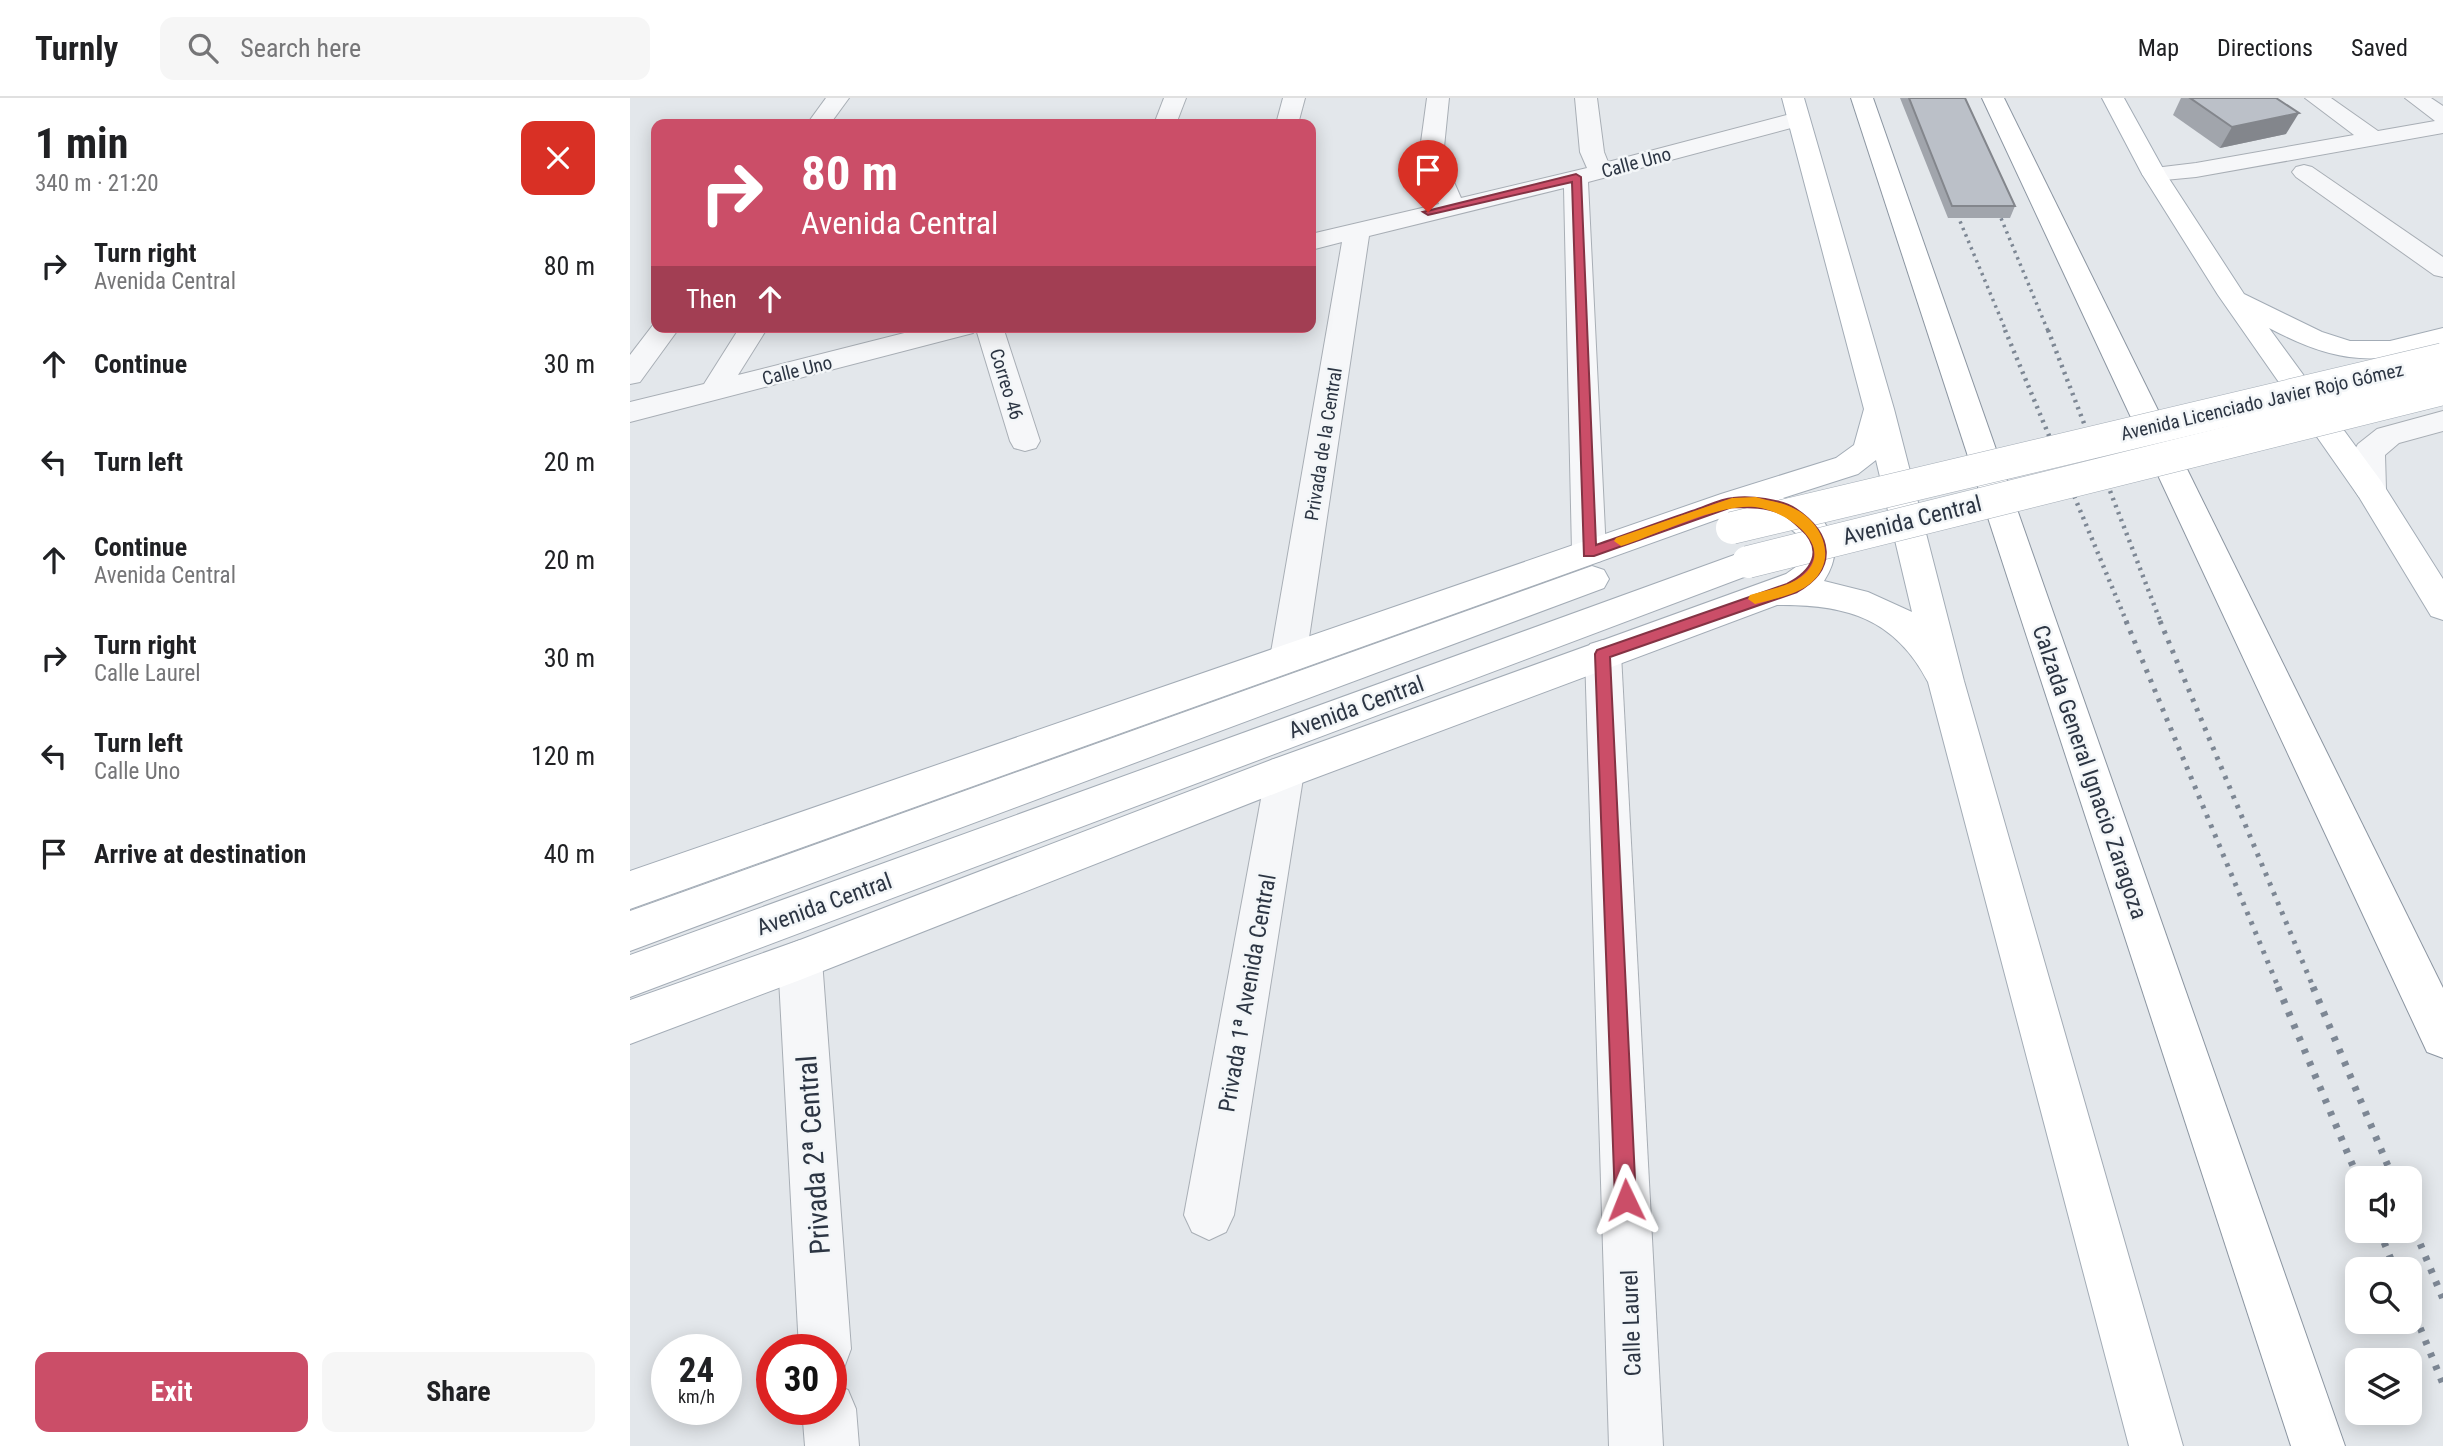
<!DOCTYPE html>
<html lang="en">
<head>
<meta charset="utf-8">
<style>
	body { margin:0; font-family:"Roboto Condensed",sans-serif; background:#f6f6f6; color:#202124; height:100vh; display:flex; flex-direction:column; font-size:26px; white-space:nowrap }
	* { box-sizing:border-box; margin:0 }
	p { font-size:23px; color:#757577 }
	.icon { flex:none; width:38px; height:38px; fill:none; stroke:currentColor; stroke-width:2; stroke-linecap:round; stroke-linejoin:round }
	.map { position:relative; flex:1; overflow:hidden }
	.side { display:flex; flex-direction:column; background:#fff; width:630px }
	.side>* { flex:none }
	.hud { position:absolute; left:21px; top:21px; width:665px; height:214px; border-radius:14px; box-shadow:0 4px 18px #0003; background:#cb4e68; color:#fff; overflow:hidden }
	.fabs { position:absolute; left:1715px; top:1068px; display:grid; gap:14px }
	.fabs a { display:grid; place-items:center; width:77px; height:77px; border-radius:14px; background:#fff; box-shadow:0 4px 18px #0003; font-size:35px }
	.speed { position:absolute; left:21px; top:1236px; display:flex; gap:14px; font-size:35px; font-weight:700; text-align:center }
	.speed>* { display:grid; place-content:center; width:91px; height:91px; border-radius:50%; background:#fff; box-shadow:0 4px 18px #0003; line-height:1 }
	.speed small { font-size:18px; font-weight:400 }
	.speed .limit { border:10px solid #d22; background:#fff; color:#111 }
	.pin { position:absolute; display:grid; place-items:center; width:60px; height:60px; color:#fff; margin:-72px -30px; border-radius:50% 50% 50% 0; rotate:-45deg; box-shadow:0 0 7px #0007 }
	.pin .icon { rotate:45deg }
	.me { position:absolute; width:77px; margin:-38px; rotate:358deg; stroke-linejoin:round; filter:drop-shadow(0 0 5px #0008) }
	.turn { display:flex; align-items:center; gap:24px; height:147px; padding:0 35px; font-size:32px }
	.turn .icon { width:91px; height:91px; stroke-width:2.5 }
	.turn b { display:block; font-size:49px; line-height:60px }
	.then { display:flex; align-items:center; height:66px; padding:0 35px; background:#0003; gap:14px; font-size:26px }
	.round { display:grid; place-items:center; flex:none; width:74px; height:74px; border-radius:14px; background:#f6f6f6 }
	.headline { display:flex; align-items:center; justify-content:space-between; height:119px; padding:0 35px }
	h1 { font-size:42px; font-weight:700; line-height:52px }
	.cta { display:flex; gap:14px; margin-top:auto; padding:14px 35px }
	.cta a { flex:1; height:80px; border-radius:14px; background:#cb4e68; color:#fff; font-size:28px; font-weight:700; line-height:80px; text-align:center }
	.cta a+a { background:#f6f6f6; color:#202124 }
	ul { padding:0; list-style:none }
	li { display:flex; align-items:center; gap:21px; height:98px; padding:0 35px }
	li div { flex:1 }
	li b { display:block; font-size:26px }
	li em { font-style:normal }
	header { display:flex; align-items:center; gap:42px; box-sizing:border-box; height:98px; padding:0 35px; background:#fff; border-bottom:2px solid #e0e0e0 }
	header strong { font-size:33px }
	nav { display:flex; gap:38px; margin-inline-start:auto; font-size:24px }
	.search { width:490px; height:63px; background:#f6f6f6; display:flex; align-items:center; gap:18px; box-sizing:border-box; padding:0 24px; border-radius:14px; color:#757577; font-size:26px }
	main { display:flex; flex:1; min-height:0 }
	.map>svg:first-child { display:block }
	.lines { fill:none; stroke-linecap:round; stroke-linejoin:round }
	.minor-casing { stroke:#a8aeb5; stroke-width:2 }
	.major-casing { stroke:#a3acb6; stroke-width:2 }
	.highway-casing { stroke:#8b95a1; stroke-width:2 }
	.minor { fill:#f6f7f9; fill-rule:evenodd }
	.major { fill:#fff; fill-rule:evenodd }
	.highway { fill:#fff; fill-rule:evenodd }
	.rail-far3 { stroke:#7d8794; stroke-width:3.5; stroke-dasharray:2.5 4.5; stroke-linecap:butt }
	.rail-far2 { stroke:#7d8794; stroke-width:4.5; stroke-dasharray:2.5 5; stroke-linecap:butt }
	.rail-far1 { stroke:#7d8794; stroke-width:5; stroke-dasharray:3.5 7; stroke-linecap:butt }
	.rail { stroke:#7d8794; stroke-width:7; stroke-dasharray:4.5 9; stroke-linecap:butt }
	.major-bridge-casing { stroke:#a3acb6; stroke-width:33; stroke-linecap:butt }
	.major-bridge { stroke:#fff; stroke-width:32 }
	.wall { fill:#a1a5ac }
	.shaded-wall { fill:#83868c }
	.building { fill:#bbc0c8; stroke:#83868c; stroke-width:2 }
	.route { fill:#cb4e68; stroke:#843344; stroke-width:2 }
	.slow { fill:#f59e0b }
	.labels { text-anchor:middle; stroke-width:5; stroke-linejoin:round; paint-order:stroke }
	.far-street-label { font-size:19px; fill:#2c3543; stroke:#f3f6f8 }
	.street-label { font-size:23px; fill:#2c3543; stroke:#f3f6f8 }
	.near-street-label { font-size:28px; fill:#2c3543; stroke:#f3f6f8 }
</style>
</head>
<body>
<header>
<strong>Turnly</strong>
<div class="search"><svg class="icon" aria-label="search" viewBox="0 0 24 24"><circle cx="10" cy="10" r="6"/><path d="M15 15l6 6"/></svg>Search here</div>
<nav><a>Map</a><a>Directions</a><a>Saved</a></nav>
</header>
<main>
<section class="side">
<div class="headline"><div><h1>1 min</h1><p>340 m · 21:20</p></div><a class="round" style="background:#d93025;color:#fff"><svg class="icon" aria-label="close" viewBox="0 0 24 24"><path d="M6 6l12 12M18 6L6 18"/></svg></a></div>
<ul>
<li><svg class="icon" aria-label="right" viewBox="0 0 24 24"><path d="M7 20v-9h11M14 6l5 5-5 5"/></svg><div><b>Turn right</b><p>Avenida Central</p></div><em>80 m</em></li>
<li><svg class="icon" aria-label="ahead" viewBox="0 0 24 24"><path d="M12 20V5M6 11l6-6 6 6"/></svg><div><b>Continue</b></div><em>30 m</em></li>
<li><svg class="icon" aria-label="left" viewBox="0 0 24 24"><path d="M17 20v-9H6M10 6l-5 5 5 5"/></svg><div><b>Turn left</b></div><em>20 m</em></li>
<li><svg class="icon" aria-label="ahead" viewBox="0 0 24 24"><path d="M12 20V5M6 11l6-6 6 6"/></svg><div><b>Continue</b><p>Avenida Central</p></div><em>20 m</em></li>
<li><svg class="icon" aria-label="right" viewBox="0 0 24 24"><path d="M7 20v-9h11M14 6l5 5-5 5"/></svg><div><b>Turn right</b><p>Calle Laurel</p></div><em>30 m</em></li>
<li><svg class="icon" aria-label="left" viewBox="0 0 24 24"><path d="M17 20v-9H6M10 6l-5 5 5 5"/></svg><div><b>Turn left</b><p>Calle Uno</p></div><em>120 m</em></li>
<li><svg class="icon" aria-label="arrive" viewBox="0 0 24 24"><path d="M6 21V4h12l-3 4 3 4H6"/></svg><div><b>Arrive at destination</b></div><em>40 m</em></li>
</ul>
<div class="cta"><a>Exit</a><a>Share</a></div>
</section>
<div class="map">
<svg width="1813" height="1348" viewBox="0 0 1813 1348">
	<rect width="100%" height="100%" fill="#e3e7eb"/>
	<g class="lines">
		<defs>
			<g id="minor">
				<polygon points="196,0 219,0 200,26 177,26"/>
				<polygon points="534,0 556,0 546,26 524,26"/>
				<polygon points="653,0 675,0 668,26 646,26"/>
				<polygon points="797,0 819,0 813,59 831,100 957,70 950,54 945,0 967,0 974,54 978,64 1168,14 1176,16 1179,21 1176,26 958,84 976,454 971,463 959,466 947,463 942,454 934,90 739,138 676,560 671,570 658,574 645,570 640,560 712,144 681,152 681,136 809,106 789,59"/>
				<polygon points="1675,0 1701,0 1748,33 1805,23 1775,0 1801,0 1813,8 1813,35 1566,79 1524,83 1516,81 1512,76 1516,71 1566,65 1724,37"/>
				<polygon points="1674,67 1682,69 1813,159 1813,179 1804,177 1666,79 1662,74 1666,69"/>
				<polygon points="26,223 26,229 50,229 10,284 0,286 0,257"/>
				<polygon points="110,229 138,229 108,277 298,229 373,229 410,343 406,350 395,353 384,350 380,343 346,231 343,235 0,324 0,304 74,286"/>
				<polygon points="1813,313 1813,333 1769,345 1755,357 1756,391 1751,399 1740,402 1729,399 1724,391 1724,353 1728,346 1747,331"/>
				<polygon points="973,542 986,546 991,556 1033,1348 979,1348 955,556 960,546"/>
				<polygon points="655,658 669,662 674,674 604,1117 596,1134 579,1142 562,1134 554,1117 636,674 641,662"/>
				<polygon points="170,842 185,848 192,862 221,1251 214,1270 201,1275 201,1251 169,1251 148,862 155,848"/>
				<polygon points="201,1285 218,1292 226,1311 229,1348 175,1348 172,1311 201,1311"/>
			</g>
			<g id="major">
				<path d="M1152,0h22l90,311 70,272 219,765h-54l-201,-764c-33,-64 -83,-78 -151,-77l-478,179 -499,196 -170,64v-44l170,-60 471,-180 515,-186 14,-10c19,-37 -36,-43 -51,-56l-1119,401v-38l1091,-377 115,-36 18,-13 10,-36zM1246,362l36,152 -44,-20 -44,-11c26,-40 0,-71 -41,-83l75,-24z"/>
				<path d="M1472,0h22l42,76 78,120 78,38 28,9h40l53,-13v18c-71,20 -108,17 -174,-18l112,153 62,98v41l-12,-4 -72,-119 -141,-202 -76,-121z"/>
				<polygon points="1118,452 1130,455 1135,464 1130,473 0,899 0,857"/>
				<polygon points="962,468 974,472 979,481 974,490 0,853 0,813"/>
			</g>
			<g id="highway">
				<polygon points="1221,0 1243,0 1715,1348 1661,1348"/>
				<polygon points="1352,0 1374,0 1813,890 1813,960 1797,954"/>
			</g>
		</defs>
		<use href="#minor" class="minor-casing"/>
		<use href="#major" class="major-casing"/>
		<use href="#highway" class="highway-casing"/>
		<use href="#minor" class="minor"/>
		<use href="#major" class="major"/>
		<use href="#highway" class="highway"/>
		<g class="rail-far3">
			<polyline points="1363,101 1418,233"/>
			<polyline points="1322,104 1376,233"/>
		</g>
		<g class="rail-far2">
			<polyline points="1375,232 1497,525"/>
			<polyline points="1418,232 1531,525"/>
		</g>
		<g class="rail-far1">
			<polyline points="1496,523 1649,891"/>
			<polyline points="1530,523 1684,891"/>
		</g>
		<g class="rail">
			<polyline points="1648,889 1728,1080"/>
			<polyline points="1683,889 1763,1080"/>
			<polyline points="1780,1121 1813,1201"/>
			<polyline points="1749,1132 1765,1171"/>
			<polyline points="1780,1205 1813,1286"/>
		</g>
		<defs>
			<g id="major-bridge">
				<polyline points="1102,430 1813,261"/>
				<polyline points="1118,464 1813,291"/>
			</g>
		</defs>
		<use href="#major-bridge" class="major-bridge-casing"/>
		<use href="#major-bridge" class="major-bridge"/>
	</g>
	<g class="wall">
		<polygon points="1270,0 1335,0 1385,108 1380,120 1318,120"/>
		<polygon points="1551,0 1646,0 1656,36 1590,50 1543,17"/>
	</g>
	<polygon class="shaded-wall" points="1669,15 1656,36 1590,50 1602,29"/>
	<g class="building">
		<polygon points="1279,0 1335,0 1385,108 1322,108"/>
		<polygon points="1560,0 1646,0 1669,15 1602,29"/>
	</g>
	<path class="route" d="M946,76l5,3 15,368c32,-11 64,-23 96,-34 13,-4 28,-12 41,-13 18,-2 47,1 63,11 37,25 42,60 1,83l-187,65 26,543 -3,7 -7,3 -8,-3 -3,-7 -20,-546 2,-4 190,-66c25,-13 38,-34 13,-56 -6,-5 -11,-11 -18,-14 -16,-7 -32,-7 -50,-7l-138,49h-10l-12,-374 -144,33 -5,-3z"/>
	<path class="slow" d="M1126,399c12,4 26,5 37,11 29,13 46,51 18,75 -14,12 -38,16 -56,21l-7,-5 2,-4c16,-5 37,-8 51,-18 39,-30 -16,-67 -46,-70 -36,-4 -98,28 -134,39l-7,-5 2,-3 116,-40z"/>
	<g class="labels">
		<g class="far-street-label">
			<text transform="translate(1006 64) rotate(-15)" y="7">Calle Uno</text>
			<text transform="translate(167 272) rotate(-14)" y="7">Calle Uno</text>
			<text transform="translate(377 286) rotate(73)" y="7">Correo 46</text>
			<text transform="translate(1632 303) rotate(-13)" y="7">Avenida Licenciado Javier Rojo Gómez</text>
			<text transform="translate(693 346) rotate(-81)" y="7">Privada de la Central</text>
		</g>
		<g class="street-label">
			<text transform="translate(1282 422) rotate(-14)" y="8">Avenida Central</text>
			<text transform="translate(726 609) rotate(-20)" y="8">Avenida Central</text>
			<text transform="translate(1460 674) rotate(71)" y="8">Calzada General Ignacio Zaragoza</text>
			<text transform="translate(194 806) rotate(-20)" y="8">Avenida Central</text>
			<text transform="translate(617 895) rotate(-80)" y="8">Privada 1ª Avenida Central</text>
			<text transform="translate(1001 1225) rotate(-92)" y="8">Calle Laurel</text>
		</g>
		<g class="near-street-label">
			<text transform="translate(183 1057) rotate(-94)" y="10">Privada 2ª Central</text>
		</g>
	</g>
</svg>
<div class="fabs">
<a><svg class="icon" aria-label="sound" viewBox="0 0 24 24"><path d="M4 9h4l5-4v14l-5-4H4zM17 9q2 3 0 6"/></svg></a>
<a><svg class="icon" aria-label="search" viewBox="0 0 24 24"><circle cx="10" cy="10" r="6"/><path d="M15 15l6 6"/></svg></a>
<a><svg class="icon" aria-label="layers" viewBox="0 0 24 24"><path d="M12 4l9 5-9 5-9-5zM3 14l9 5 9-5"/></svg></a>
</div>
<div class="speed"><div>24<small>km/h</small></div><div class="limit">30</div></div>
<div class="pin" style="left:798px;top:114px;background:#d93025"><svg class="icon" aria-label="arrive" viewBox="0 0 24 24"><path d="M6 21V4h12l-3 4 3 4H6"/></svg></div>
<svg class="me" style="left:996px;top:1102px" viewBox="-20 -20 40 40"><path d="M0-17L14 15 0 8-14 15z" fill="#cb4e68" stroke="#fff" stroke-width="4"/></svg>
<div class="hud">
<div class="turn"><svg class="icon" aria-label="right" viewBox="0 0 24 24"><path d="M7 20v-9h11M14 6l5 5-5 5"/></svg><div><b>80 m</b>Avenida Central</div></div>
<div class="then">Then<svg class="icon" aria-label="ahead" viewBox="0 0 24 24"><path d="M12 20V5M6 11l6-6 6 6"/></svg></div>
</div>
</div>
</main>
</body>
</html>
